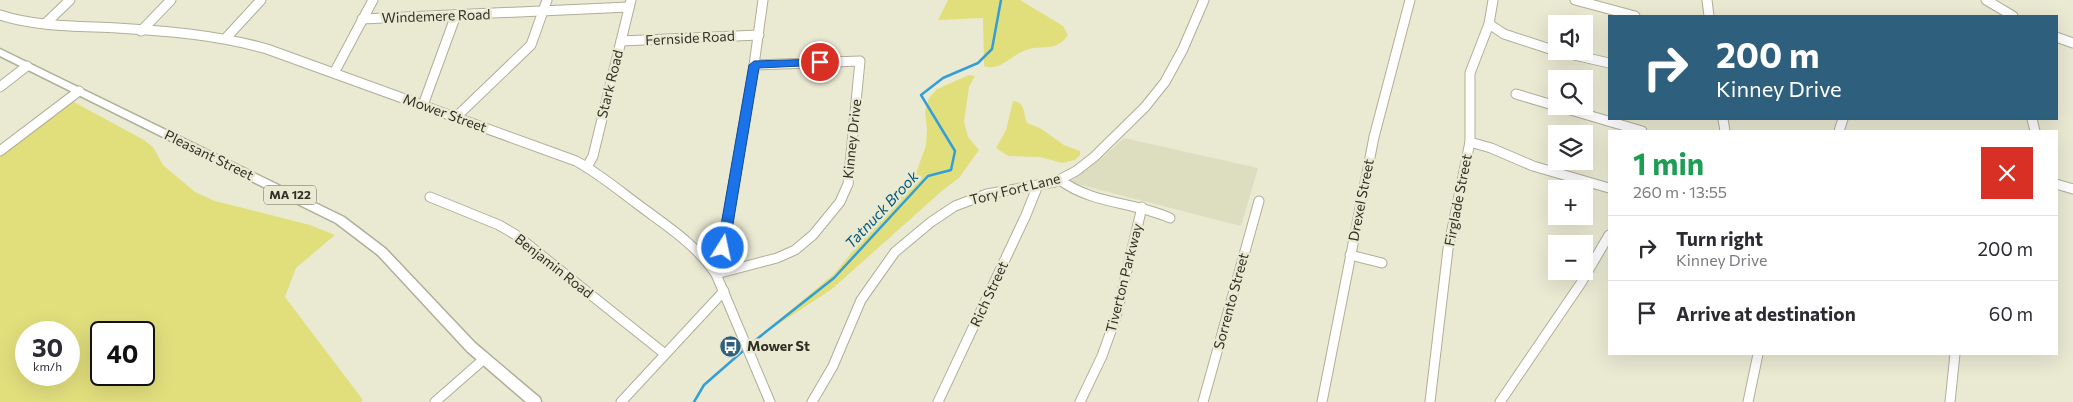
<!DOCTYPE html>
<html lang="en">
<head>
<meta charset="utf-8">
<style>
	body { margin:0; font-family:Commissioner,sans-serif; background:#f7f7f7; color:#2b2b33; height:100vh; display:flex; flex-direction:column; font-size:19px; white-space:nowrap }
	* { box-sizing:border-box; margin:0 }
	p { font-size:16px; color:#7c7c81 }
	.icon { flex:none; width:28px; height:28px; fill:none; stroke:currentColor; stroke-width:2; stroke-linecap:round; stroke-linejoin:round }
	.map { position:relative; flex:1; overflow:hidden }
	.side { position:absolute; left:1608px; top:130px; width:450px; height:225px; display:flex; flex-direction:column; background:#fff; border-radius:0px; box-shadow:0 5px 20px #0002 }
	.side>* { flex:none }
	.guide { position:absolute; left:1608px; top:15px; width:450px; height:105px; border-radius:0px; box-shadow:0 5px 20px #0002; background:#2e5f7d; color:#fff; overflow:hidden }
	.tools { position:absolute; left:1548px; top:15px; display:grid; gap:10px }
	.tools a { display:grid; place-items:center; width:45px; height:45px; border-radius:0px; background:#fff; box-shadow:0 5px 20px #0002; font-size:25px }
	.speed { position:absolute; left:15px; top:321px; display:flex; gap:10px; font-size:25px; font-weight:700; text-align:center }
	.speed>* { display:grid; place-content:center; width:65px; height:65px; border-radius:50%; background:#fff; box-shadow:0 5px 20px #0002; line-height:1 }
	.speed small { font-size:12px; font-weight:400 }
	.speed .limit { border:2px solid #111; border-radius:8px; background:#fff; color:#111 }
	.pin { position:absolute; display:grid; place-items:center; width:42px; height:42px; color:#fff; margin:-21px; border:2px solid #fff; border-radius:50%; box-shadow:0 1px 5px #0007 }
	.me { position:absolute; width:55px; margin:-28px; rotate:10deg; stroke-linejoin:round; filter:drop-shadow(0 0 4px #0008) }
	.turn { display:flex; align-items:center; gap:18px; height:105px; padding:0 25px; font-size:22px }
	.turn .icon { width:65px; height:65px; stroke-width:2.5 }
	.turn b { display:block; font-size:35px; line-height:42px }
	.round { display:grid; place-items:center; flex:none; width:52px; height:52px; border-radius:0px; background:#f7f7f7 }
	.summary { display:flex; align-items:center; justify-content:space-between; height:85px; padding:0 25px }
	h1 { font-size:30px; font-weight:700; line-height:38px; color:#1e9e55 }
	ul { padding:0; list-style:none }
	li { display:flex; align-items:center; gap:15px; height:65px; padding:0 25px; border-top:1px solid #e1e1e2 }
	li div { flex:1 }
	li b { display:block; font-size:19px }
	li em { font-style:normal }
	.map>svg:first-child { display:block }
	.built { fill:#ddddc0 }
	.green { fill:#e1df7c; fill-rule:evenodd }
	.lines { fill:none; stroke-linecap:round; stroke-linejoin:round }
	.stream { stroke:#349ed8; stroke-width:2.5 }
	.minor-casing { stroke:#afaf99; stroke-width:11 }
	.major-casing { stroke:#afaf99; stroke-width:3 }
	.minor { stroke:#fff; stroke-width:9 }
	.major { fill:#fff; fill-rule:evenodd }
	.route { fill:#1a73e8; stroke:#114b97 }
	.labels { text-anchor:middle; stroke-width:5; stroke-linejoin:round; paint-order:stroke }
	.shield { fill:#eaead3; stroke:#67675a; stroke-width:1 }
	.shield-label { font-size:12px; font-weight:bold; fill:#2f2f26 }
	.street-label { font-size:14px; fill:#2f2f26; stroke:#eaead3 }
	.poi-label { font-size:14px; font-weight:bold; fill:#2f2f26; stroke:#eaead3; text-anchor:start }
	.water-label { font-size:15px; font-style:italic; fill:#00557c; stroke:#eaead3 }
</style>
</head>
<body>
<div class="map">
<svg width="2073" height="402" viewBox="0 0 2073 402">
	<rect width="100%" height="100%" fill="#eaead3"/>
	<polygon class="built" points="1124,138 1258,168 1241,226 1069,182 1103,157"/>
	<g class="green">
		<path d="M948,0h72l43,26 5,9c-12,18 -25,9 -42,15 -15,5 -26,22 -42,16l-1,-48 -45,2z"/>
		<polygon points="969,75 975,76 969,87 964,122 968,137 979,150 959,178 943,190 832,289 756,339 834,274 915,176 926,145 927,129 925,112 929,98 937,89"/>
		<path d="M72,101l72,39 9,7 10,18 32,27 20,9 95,24 25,10 -39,33 -11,29 78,103 -2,2h-361v-246zM26,332h43v43h-43zM101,332h43v43h-43z"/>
		<path d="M1013,101c13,1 10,12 14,22l13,5 24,17 16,6v4l-5,5 -13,3 -22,-6 -32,-1 -12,-8 10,-18z"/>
	</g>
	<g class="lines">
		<g class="stream">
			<polyline points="748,346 834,278 928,176 951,170 955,151 921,95 943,78 978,63 992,49 1001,0"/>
			<polyline points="694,402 704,385 744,350"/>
		</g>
		<defs>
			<g id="minor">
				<polyline points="1575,0 1635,16"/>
				<polyline points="1707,0 1709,16"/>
				<polyline points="1986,0 2013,16"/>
				<path d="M0,15c37,12 78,11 117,13 51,3 101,7 150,21l309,112c22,12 40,27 60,42 29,22 59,40 80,71l54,128"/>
				<polyline points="362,19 629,7"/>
				<polyline points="46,23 70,0"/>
				<polyline points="1489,24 1504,34 1556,51"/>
				<polyline points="141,31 171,0"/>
				<polyline points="2056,37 2073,43"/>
				<polyline points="226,38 261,0"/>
				<polyline points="621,41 759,35"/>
				<polyline points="1557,51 1609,63"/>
				<polyline points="334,73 373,0"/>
				<polyline points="0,87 27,66"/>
				<polyline points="1516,94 1556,106"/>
				<polyline points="423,105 456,15"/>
				<polyline points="1557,106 1642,131"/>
				<polyline points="456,117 531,45 547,0"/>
				<polyline points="1723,119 1725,131"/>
				<polyline points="2032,119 2035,131"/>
				<polyline points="1839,131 1843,119"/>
				<polyline points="1470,142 1491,148 1533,166 1609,188"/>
				<polyline points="0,151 79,91"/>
				<polyline points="587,167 593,156 631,0"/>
				<path d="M1060,180c32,24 74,22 110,38"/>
				<polyline points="2056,184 2073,189"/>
				<polyline points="430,197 499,225 516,235 665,354"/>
				<polyline points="1350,255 1382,263"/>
				<polyline points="716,274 777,258 795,250 813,235 840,202 848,184 860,61 754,65"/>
				<polyline points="716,274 723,245 754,65 763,0"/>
				<polyline points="435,402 484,359"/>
				<polyline points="621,402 724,291"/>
				<polyline points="812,402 833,366 861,300 895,252 931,222 955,206 987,194 1055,182 1076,171 1094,157 1145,107 1165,82 1183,49 1204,0"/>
				<polyline points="938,402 1026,215 1038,185"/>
				<polyline points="1080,402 1102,356 1116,317 1142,207"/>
				<polyline points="1203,402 1259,201"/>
				<polyline points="1322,402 1374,137 1410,0"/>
				<polyline points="1430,402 1448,249 1470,142 1470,73 1489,24 1493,0"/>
				<polyline points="1500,402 1581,283 1609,235"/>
				<polyline points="1748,402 1758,354"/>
				<polyline points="1950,402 1955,354"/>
			</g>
			<polygon id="major" points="0,49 344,217 386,249 475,343 540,398 541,402 526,402 467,351 378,255 336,223 0,56"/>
		</defs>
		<use href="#minor" class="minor-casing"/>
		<use href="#major" class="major-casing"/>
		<use href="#minor" class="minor"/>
		<use href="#major" class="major"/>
	</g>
	<polygon class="route" points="820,59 825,62 824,65 759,68 729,248 727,251 719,251 717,248 749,65 754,61"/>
	<defs>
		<symbol id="bus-disc" viewBox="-11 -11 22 22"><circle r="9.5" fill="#2e5f7d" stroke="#eaead3"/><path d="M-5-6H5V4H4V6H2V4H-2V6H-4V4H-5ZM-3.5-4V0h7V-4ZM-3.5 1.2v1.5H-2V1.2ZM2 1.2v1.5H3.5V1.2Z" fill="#fff"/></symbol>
	</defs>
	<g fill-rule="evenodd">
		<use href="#bus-disc" x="718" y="334" width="25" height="25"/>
	</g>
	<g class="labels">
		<rect class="shield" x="264" y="185.5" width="52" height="19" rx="4"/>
		<g class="shield-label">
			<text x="290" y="199">MA 122</text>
		</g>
		<g class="street-label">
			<text transform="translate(436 16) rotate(-2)" y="5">Windemere Road</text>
			<text transform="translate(690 38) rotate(-3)" y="5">Fernside Road</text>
			<text transform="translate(610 84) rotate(-76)" y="5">Stark Road</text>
			<text transform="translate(445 113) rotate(20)" y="5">Mower Street</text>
			<text transform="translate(852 139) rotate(-84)" y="5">Kinney Drive</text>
			<text transform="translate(209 155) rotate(26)" y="5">Pleasant Street</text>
			<text transform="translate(1015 189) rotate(-14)" y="5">Tory Fort Lane</text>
			<text transform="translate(1361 200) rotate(-79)" y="5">Drexel Street</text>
			<text transform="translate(1458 200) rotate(-79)" y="5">Firglade Street</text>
			<text transform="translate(554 266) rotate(38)" y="5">Benjamin Road</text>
			<text transform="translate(1124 278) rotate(-76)" y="5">Tiverton Parkway</text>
			<text transform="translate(989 294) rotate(-65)" y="5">Rich Street</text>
			<text transform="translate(1231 301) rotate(-75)" y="5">Sorrento Street</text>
		</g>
		<g class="poi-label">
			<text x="747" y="351">Mower St</text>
		</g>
		<g class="water-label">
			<text transform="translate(882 210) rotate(-47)" y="5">Tatnuck Brook</text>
		</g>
	</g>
</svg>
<div class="tools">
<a><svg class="icon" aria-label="sound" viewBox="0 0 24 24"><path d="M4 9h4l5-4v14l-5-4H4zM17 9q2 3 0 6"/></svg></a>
<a><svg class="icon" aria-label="search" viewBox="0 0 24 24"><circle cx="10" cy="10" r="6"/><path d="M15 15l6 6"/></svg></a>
<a><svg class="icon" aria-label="layers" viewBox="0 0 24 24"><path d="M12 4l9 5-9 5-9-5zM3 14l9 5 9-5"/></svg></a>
<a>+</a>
<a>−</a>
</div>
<div class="speed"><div>30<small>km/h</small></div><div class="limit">40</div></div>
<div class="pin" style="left:820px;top:62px;background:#d93025"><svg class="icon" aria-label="arrive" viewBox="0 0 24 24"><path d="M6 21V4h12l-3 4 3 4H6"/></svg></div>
<svg class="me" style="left:723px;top:248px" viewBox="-20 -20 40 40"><circle r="17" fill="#1a73e8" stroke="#fff" stroke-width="3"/><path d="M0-11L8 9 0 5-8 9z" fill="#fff"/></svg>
<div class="guide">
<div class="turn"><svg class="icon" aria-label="right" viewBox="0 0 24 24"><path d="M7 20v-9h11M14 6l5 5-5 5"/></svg><div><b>200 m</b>Kinney Drive</div></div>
</div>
<section class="side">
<div class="summary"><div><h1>1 min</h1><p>260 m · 13:55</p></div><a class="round" style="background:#d93025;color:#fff"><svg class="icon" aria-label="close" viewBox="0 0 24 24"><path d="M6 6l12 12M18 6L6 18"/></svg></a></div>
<ul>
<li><svg class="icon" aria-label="right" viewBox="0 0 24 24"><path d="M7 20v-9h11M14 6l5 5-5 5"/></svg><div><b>Turn right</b><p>Kinney Drive</p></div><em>200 m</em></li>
<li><svg class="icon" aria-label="arrive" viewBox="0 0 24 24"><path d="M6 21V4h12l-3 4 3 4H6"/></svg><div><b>Arrive at destination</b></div><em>60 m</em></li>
</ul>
</section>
</div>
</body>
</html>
